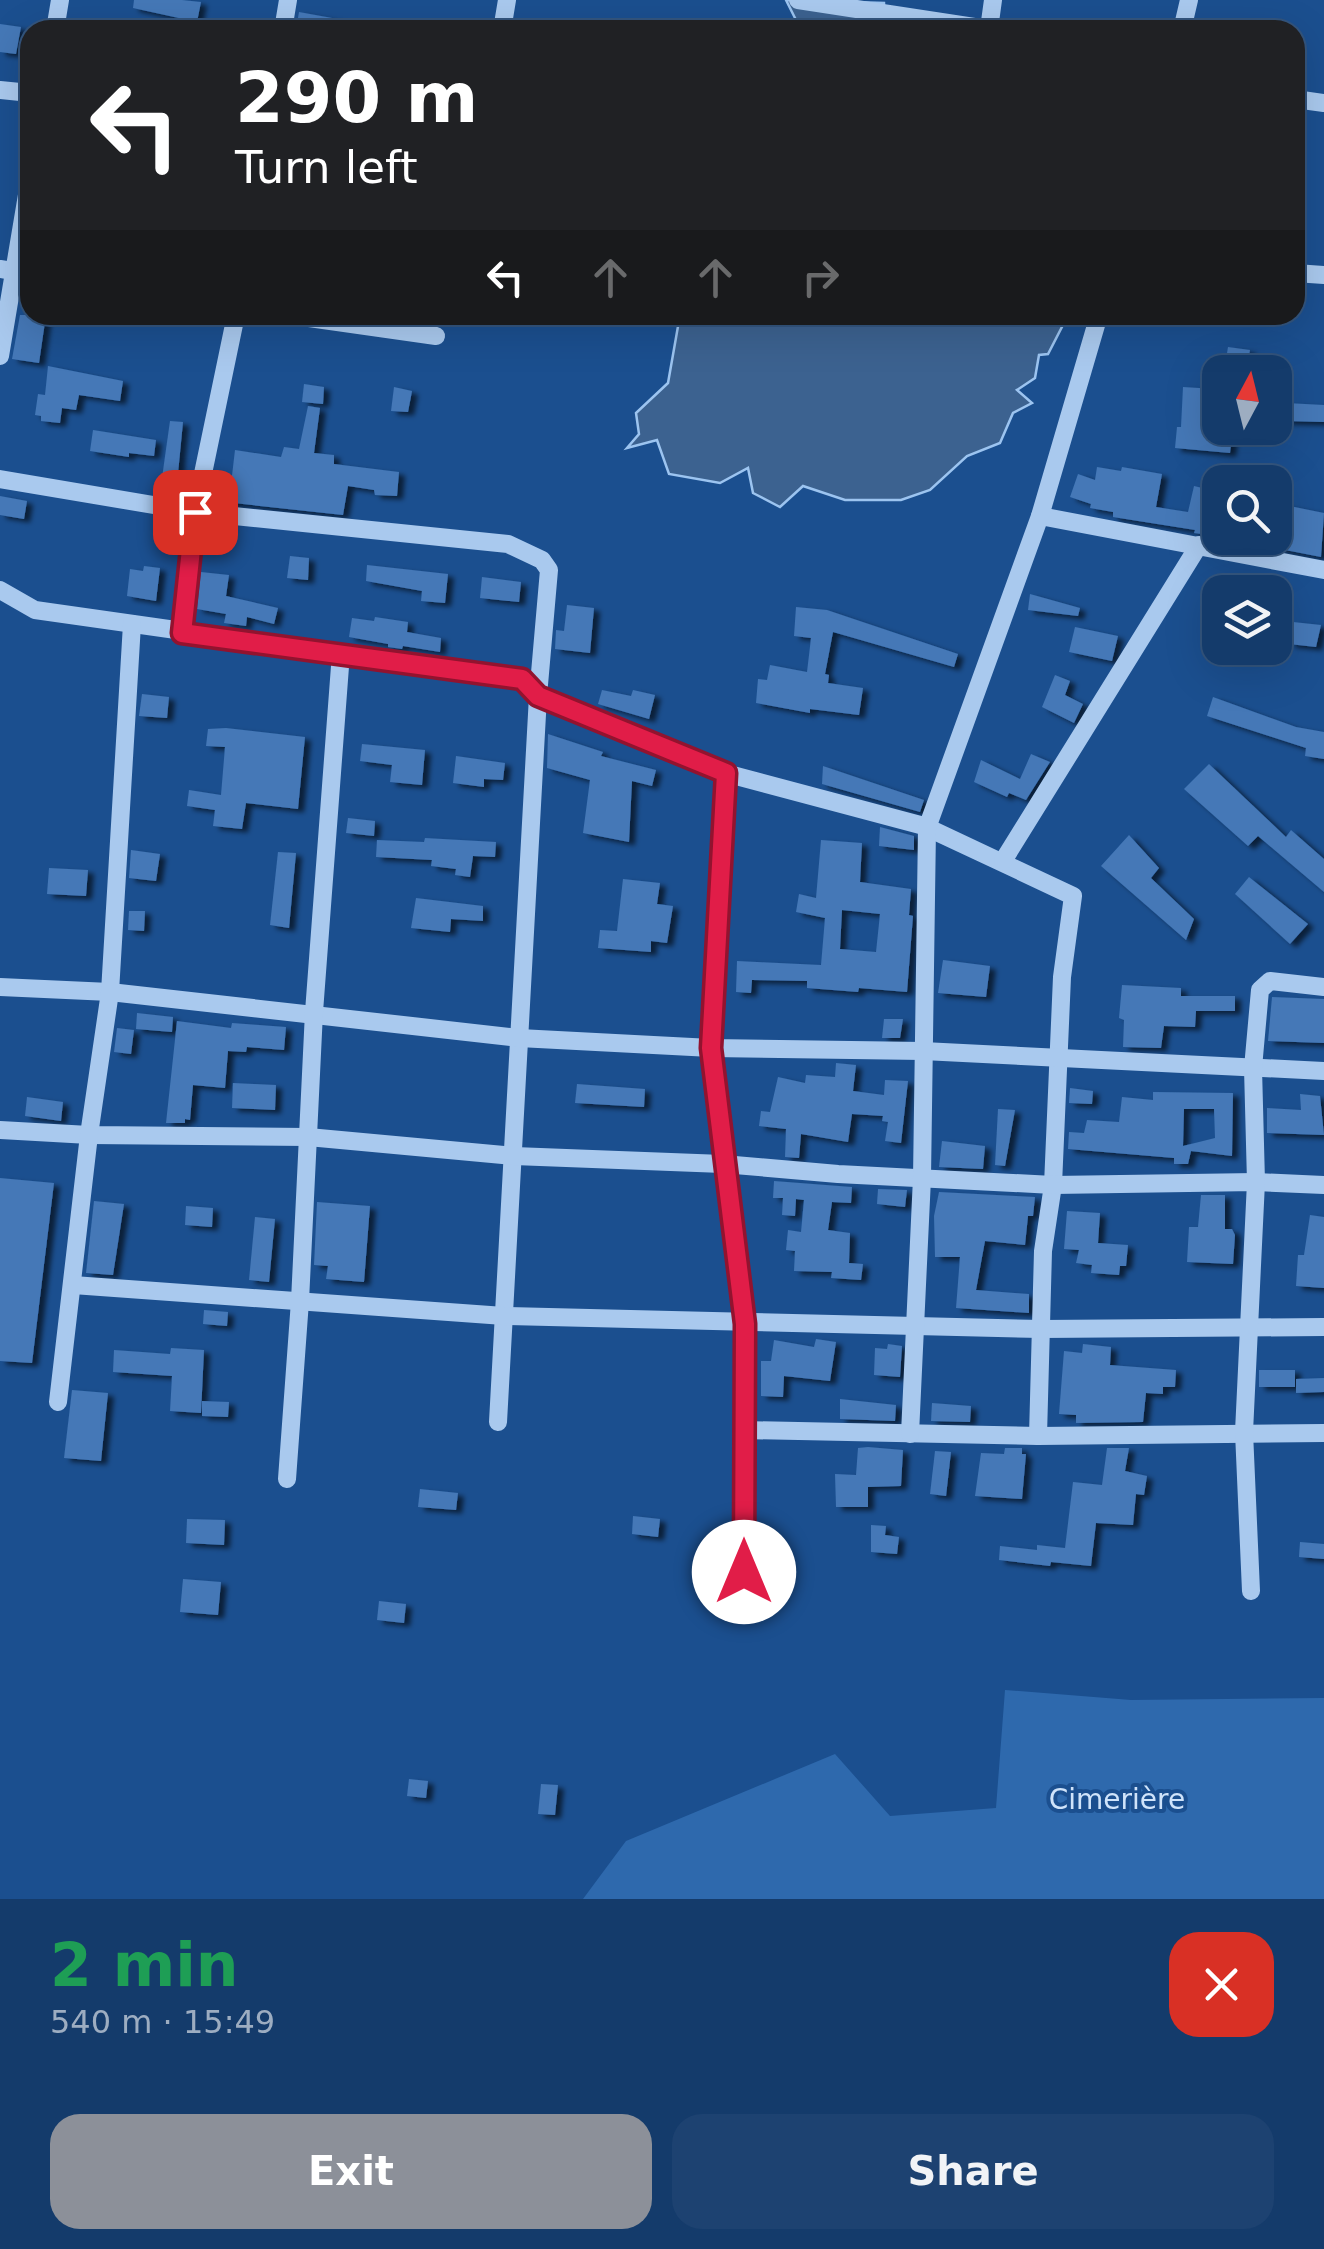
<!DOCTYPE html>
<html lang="en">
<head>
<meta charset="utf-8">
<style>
	body { margin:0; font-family:"DejaVu Sans",sans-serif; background:#1d4271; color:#f1f3f6; height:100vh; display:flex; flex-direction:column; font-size:38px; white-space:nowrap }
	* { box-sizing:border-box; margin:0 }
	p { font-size:32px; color:#9dadc1 }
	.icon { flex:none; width:55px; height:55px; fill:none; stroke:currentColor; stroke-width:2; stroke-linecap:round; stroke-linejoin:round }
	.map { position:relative; height:1899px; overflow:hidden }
	.drawer { display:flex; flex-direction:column; background:#143b6b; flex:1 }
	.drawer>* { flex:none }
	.top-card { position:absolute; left:20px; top:20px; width:1285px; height:305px; border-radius:30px; box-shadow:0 10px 40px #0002,0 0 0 2px #33557e; background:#202124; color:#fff; overflow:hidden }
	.needle { width:65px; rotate:7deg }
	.controls { position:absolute; left:1202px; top:355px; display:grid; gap:20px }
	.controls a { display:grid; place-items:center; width:90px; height:90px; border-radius:20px; background:#143b6b; box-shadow:0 10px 40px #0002,0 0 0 2px #33557e; font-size:50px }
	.pin { position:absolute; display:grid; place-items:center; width:85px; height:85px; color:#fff; margin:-42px; border-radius:20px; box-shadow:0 5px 15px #0006 }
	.me { position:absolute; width:110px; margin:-55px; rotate:0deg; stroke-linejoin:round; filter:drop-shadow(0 0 8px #0008) }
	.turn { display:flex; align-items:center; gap:35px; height:210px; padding:0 50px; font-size:45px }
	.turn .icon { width:130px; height:130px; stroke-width:2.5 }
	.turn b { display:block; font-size:70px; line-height:85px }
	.lanes { display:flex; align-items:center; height:95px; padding:0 50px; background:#0003; justify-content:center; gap:50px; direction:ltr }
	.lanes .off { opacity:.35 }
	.round { display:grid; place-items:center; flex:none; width:105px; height:105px; border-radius:30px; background:#1d4271 }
	.headline { display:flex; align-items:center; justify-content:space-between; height:170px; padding:0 50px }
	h1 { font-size:60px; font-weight:800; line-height:75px; color:#1e9e55 }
	.primary-button { display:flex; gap:20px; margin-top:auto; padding:20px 50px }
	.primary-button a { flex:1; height:115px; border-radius:30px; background:#8c9099; color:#fff; font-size:40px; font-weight:800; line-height:115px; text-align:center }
	.primary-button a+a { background:#1d4271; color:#f1f3f6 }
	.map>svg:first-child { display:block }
	.green { fill:#2e69ad }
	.water { fill:#3c6290; stroke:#9cc4f0; stroke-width:2.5 }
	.building { fill:#4478b7; fill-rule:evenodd; filter:url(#shadow) }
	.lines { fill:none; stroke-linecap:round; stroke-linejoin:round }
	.minor { stroke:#a9c9ee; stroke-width:18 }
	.route-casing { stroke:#92132f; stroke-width:25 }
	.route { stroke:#e11d48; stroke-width:18 }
	.labels { text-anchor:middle; stroke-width:8; stroke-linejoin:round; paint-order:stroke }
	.park-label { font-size:28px; fill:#cfe3fa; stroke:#1b4f8f }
</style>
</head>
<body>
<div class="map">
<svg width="1324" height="1899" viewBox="0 0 1324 1899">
	<defs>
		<filter id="shadow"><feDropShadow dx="6" dy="3.5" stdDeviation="2.5" flood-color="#0009"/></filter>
	</defs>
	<rect width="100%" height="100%" fill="#1b4f8f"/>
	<polygon class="green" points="1005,1690 1131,1700 1324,1698 1324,1899 583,1899 626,1841 835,1754 890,1816 996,1808"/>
	<g class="water">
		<polygon points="786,0 884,3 885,30 795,30 800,28"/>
		<polygon points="680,315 1019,315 1016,322 1065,321 1048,354 1039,355 1035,378 1017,390 1032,403 1013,413 1000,443 967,456 930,490 901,500 845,500 803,486 780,507 753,493 748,468 720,483 669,474 657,440 627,448 639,434 636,413 668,383"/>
	</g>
	<g class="building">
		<polygon points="134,0 182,0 201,2 197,22 133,8"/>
		<polygon points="299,12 354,22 354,30 296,30"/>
		<polygon points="0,24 21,27 16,54 0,52"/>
		<polygon points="20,315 46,315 39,363 12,359"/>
		<polygon points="1228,347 1250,350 1246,372 1224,372"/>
		<polygon points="48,366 123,381 120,401 79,395 76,410 62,408 60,423 41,421 41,416 35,415 38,394 45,395"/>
		<polygon points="304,384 324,387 323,404 302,402"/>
		<polygon points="394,387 412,391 408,412 391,411"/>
		<polygon points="1183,387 1215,389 1214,428 1233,428 1230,453 1175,448 1177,427 1181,427"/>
		<polygon points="1286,403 1324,405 1324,422 1285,421"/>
		<polygon points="308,406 320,408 314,453 334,455 334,464 399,472 397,496 375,495 374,490 348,486 343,515 215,501 217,482 231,484 235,450 281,457 284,447 299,449"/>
		<polygon points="170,421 183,422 176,494 160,492"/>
		<polygon points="93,430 156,440 154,456 129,453 129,457 90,451"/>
		<polygon points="1097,467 1121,471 1122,467 1162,474 1156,507 1188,512 1194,486 1211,490 1205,516 1212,517 1209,535 1194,533 1195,530 1113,517 1113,512 1090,508 1091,504 1070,497 1078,474 1095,480"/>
		<polygon points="0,496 27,501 24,519 0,515"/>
		<polygon points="1275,503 1324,513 1321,557 1275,548"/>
		<polygon points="290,556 309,558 308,580 287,578"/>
		<polygon points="367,565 448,574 445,603 421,601 422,591 366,581"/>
		<polygon points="144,566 160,568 156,601 127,596 130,569 143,571"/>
		<polygon points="201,572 229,575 226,596 278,608 274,624 247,617 246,626 224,623 226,614 197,609"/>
		<polygon points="482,577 521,582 519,602 480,598"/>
		<polygon points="1030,594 1080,608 1078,616 1028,610"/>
		<polygon points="567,605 594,608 590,653 555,649 556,630 564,631"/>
		<polygon points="796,607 827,610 958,654 954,667 833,632 825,674 829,675 828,683 863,688 859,715 810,709 810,713 756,703 758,679 767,680 770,665 807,672 811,638 794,636"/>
		<polygon points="375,617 408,622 407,632 441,638 440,652 403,646 402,649 388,647 388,644 349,637 352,618 374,621"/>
		<polygon points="1293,622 1321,625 1316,647 1289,644"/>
		<polygon points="1075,627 1118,636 1112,661 1069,652"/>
		<polygon points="1055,675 1070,681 1065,695 1083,704 1074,723 1042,707"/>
		<polygon points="602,690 631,696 633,690 655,695 649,719 598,704"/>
		<polygon points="142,694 169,697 167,718 139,716"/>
		<polygon points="1213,697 1296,727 1324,732 1324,759 1305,756 1306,748 1207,716"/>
		<polygon points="226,728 305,737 298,809 246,803 242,829 213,826 215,810 187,806 189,790 221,795 225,747 206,746 208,729"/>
		<polygon points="548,734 603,752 601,756 656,770 652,786 632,781 629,842 583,833 590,780 547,768"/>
		<polygon points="362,744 425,750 422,785 390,782 392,765 360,761"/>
		<polygon points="1031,754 1050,762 1026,800 1009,793 1007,797 974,782 981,760 1020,779"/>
		<polygon points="456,756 505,763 503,780 484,779 484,787 453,783"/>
		<polygon points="1209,764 1286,837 1291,830 1324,859 1324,892 1258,836 1248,846 1184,789"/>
		<polygon points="823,766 924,800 920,812 822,784"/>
		<polygon points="348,818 375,821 374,836 346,833"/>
		<polygon points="880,827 914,836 914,850 879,846"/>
		<polygon points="1129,835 1159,868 1151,878 1194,919 1186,940 1101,866"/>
		<polygon points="425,838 496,842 495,857 473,856 470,877 455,875 456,869 431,866 432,860 376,857 377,840 424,842"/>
		<path d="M821,840l41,3 -2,39 51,7 -2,26 4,1 -6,76 -48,-4 -1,4 -51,-4v-7l-55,-1 -1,13 -15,-1 1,-31 84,4 4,-47 -29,-6 3,-18 17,4zM842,910l38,4 -4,38 -36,-3z"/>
		<polygon points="131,850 160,854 156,881 129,878"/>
		<polygon points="278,852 296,853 289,928 270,925"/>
		<polygon points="49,868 88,870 86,896 47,894"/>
		<polygon points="1249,877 1308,924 1290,944 1235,894"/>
		<polygon points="623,879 660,883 657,904 673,906 667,943 651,941 651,952 598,948 600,930 617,931"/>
		<polygon points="416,898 483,906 483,921 451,919 450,932 411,928"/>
		<polygon points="129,911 145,911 144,931 128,930"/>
		<polygon points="943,960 990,966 986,997 938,993"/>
		<polygon points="1122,985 1181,988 1181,996 1235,996 1235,1011 1196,1011 1195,1027 1164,1026 1161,1048 1123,1047 1124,1020 1119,1018"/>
		<polygon points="1272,997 1324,999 1324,1043 1268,1041"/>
		<polygon points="137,1013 173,1017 172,1032 136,1029"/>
		<polygon points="884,1019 903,1019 900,1038 882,1038"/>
		<polygon points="177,1021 231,1028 232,1023 286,1027 284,1050 247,1047 246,1052 228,1051 225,1088 193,1085 190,1120 185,1119 185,1123 166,1123"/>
		<polygon points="117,1028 134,1030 131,1054 114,1052"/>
		<polygon points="836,1063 856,1065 853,1091 884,1095 885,1080 908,1081 901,1143 885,1141 888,1122 882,1121 883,1116 852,1114 848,1142 801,1134 799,1158 785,1157 786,1129 759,1126 761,1111 770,1112 778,1077 805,1083 806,1075 835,1077"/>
		<polygon points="233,1083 276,1085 275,1110 232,1108"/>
		<polygon points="577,1084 645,1089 644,1107 575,1103"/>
		<polygon points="1070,1088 1093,1091 1092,1104 1069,1103"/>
		<path d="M1153,1092l80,1 -1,63 -41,-5 -3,13h-14v-6l-106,-9 1,-17 15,1 3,-13 32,2 3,-25 31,3zM1184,1109h30l1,29 -32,8z"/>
		<polygon points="1300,1094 1320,1096 1324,1135 1267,1133 1267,1108 1301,1110"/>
		<polygon points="27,1097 63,1102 61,1121 25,1116"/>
		<polygon points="998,1109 1015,1110 1005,1166 995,1165"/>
		<polygon points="942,1141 985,1146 983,1169 939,1167"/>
		<polygon points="0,1178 54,1183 32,1363 0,1361"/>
		<polygon points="774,1181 852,1187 851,1203 832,1202 828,1230 850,1233 849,1263 863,1264 861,1280 831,1278 832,1272 794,1271 795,1251 786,1250 788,1230 801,1232 804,1200 796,1199 795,1216 782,1215 783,1198 773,1198"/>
		<polygon points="878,1189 907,1190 905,1207 877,1204"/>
		<polygon points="939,1192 1035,1197 1033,1216 1028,1216 1025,1245 985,1241 976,1290 1029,1294 1029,1313 956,1308 960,1257 935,1257 934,1216"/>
		<polygon points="1201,1195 1225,1195 1225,1229 1232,1229 1235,1235 1233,1264 1187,1262 1189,1227 1198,1227"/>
		<polygon points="94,1201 124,1204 113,1275 86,1273"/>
		<polygon points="317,1202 370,1206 364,1282 326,1279 328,1266 314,1265"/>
		<polygon points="186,1206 213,1208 212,1227 185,1225"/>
		<polygon points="1067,1211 1100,1213 1098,1243 1128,1245 1126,1266 1120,1266 1119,1275 1091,1273 1092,1265 1076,1263 1079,1250 1064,1249"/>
		<polygon points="1310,1215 1324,1217 1324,1288 1296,1286 1298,1255 1304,1255"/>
		<polygon points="255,1217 275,1219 269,1282 249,1280"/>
		<polygon points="204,1310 228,1312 227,1326 203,1324"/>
		<polygon points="816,1339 836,1342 830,1381 784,1376 783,1397 761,1396 761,1361 771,1361 774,1340 814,1347"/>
		<polygon points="888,1344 902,1346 900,1377 874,1375 875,1348 887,1349"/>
		<polygon points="1083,1344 1111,1347 1110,1365 1176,1370 1175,1387 1163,1387 1163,1394 1146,1393 1143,1422 1076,1423 1076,1415 1059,1414 1064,1351 1082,1353"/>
		<polygon points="171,1348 204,1350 201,1413 170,1411 172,1376 113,1372 114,1350 170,1354"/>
		<rect x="1259" y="1370" width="36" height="17"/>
		<polygon points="1324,1378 1324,1392 1296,1393 1296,1379"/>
		<polygon points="72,1390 108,1393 101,1461 64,1458"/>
		<polygon points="840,1399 896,1405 895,1421 840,1419"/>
		<polygon points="202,1401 229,1402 228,1417 202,1416"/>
		<polygon points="932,1403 971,1406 970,1422 931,1421"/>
		<polygon points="868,1447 903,1450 901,1486 868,1487 868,1507 836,1507 835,1474 856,1475 858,1448"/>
		<polygon points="1005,1448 1022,1448 1022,1454 1026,1454 1022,1499 975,1496 981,1453 1004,1454"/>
		<polygon points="1107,1448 1129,1448 1125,1471 1147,1476 1144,1495 1136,1494 1133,1525 1096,1523 1091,1566 1051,1562 1050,1566 999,1560 1000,1546 1037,1550 1037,1545 1065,1548 1073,1482 1102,1485"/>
		<polygon points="935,1451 951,1452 946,1496 930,1494"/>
		<polygon points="420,1489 458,1493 456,1510 418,1507"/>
		<polygon points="633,1516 660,1519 658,1537 632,1534"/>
		<polygon points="187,1519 225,1520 224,1545 186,1543"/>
		<polygon points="871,1525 886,1526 885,1535 899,1537 897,1554 871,1552"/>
		<polygon points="1300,1542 1324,1544 1324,1559 1299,1557"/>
		<polygon points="183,1579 221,1582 218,1615 180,1612"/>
		<polygon points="379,1601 406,1604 404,1623 377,1620"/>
		<polygon points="409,1779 428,1781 426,1798 407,1796"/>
		<polygon points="541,1784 558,1785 555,1815 538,1814"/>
	</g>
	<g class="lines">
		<g class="minor">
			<polyline points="798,0 994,30"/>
			<polyline points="989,29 993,0"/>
			<polyline points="55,30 60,0"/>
			<polyline points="283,30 288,0"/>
			<polyline points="502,30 507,0"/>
			<polyline points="1182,30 1189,0"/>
			<polyline points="0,90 30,93"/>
			<polyline points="1295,99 1324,103"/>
			<polyline points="0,269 30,274"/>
			<polyline points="1295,273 1324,275"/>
			<polyline points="288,315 436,336"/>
			<polyline points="0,356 30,177"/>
			<polyline points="0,479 195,512 508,544 542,560 549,570 538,696 498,1422"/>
			<polyline points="1040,516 1324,570"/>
			<polyline points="0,590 35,610 522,679 538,696 725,773 924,826 1073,896 1062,977 1053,1185 1043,1251 1038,1436"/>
			<polyline points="182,633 195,512 236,315"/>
			<polyline points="725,773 711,1048 745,1323 744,1572"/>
			<polyline points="1003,861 1199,545"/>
			<polyline points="0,987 110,992 519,1038 711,1048 923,1051 1324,1071"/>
			<polyline points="0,1130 89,1135 308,1137 514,1156 723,1164 838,1174 1053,1185 1256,1182 1324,1185"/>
			<polyline points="73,1285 504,1316 1041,1329 1324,1327"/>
			<polyline points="58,1402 89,1135 110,992 132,624"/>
			<polyline points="744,1430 1038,1436 1324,1433"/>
			<polyline points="910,1434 922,1178 927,828 1040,516 1099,315"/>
			<polyline points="287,1479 300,1301 314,1012 341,653"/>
			<polyline points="1251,1591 1244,1432 1256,1182 1253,1068 1260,990 1270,981 1324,987"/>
		</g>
	</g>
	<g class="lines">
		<defs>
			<polyline id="route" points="195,512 182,633 522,679 538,696 726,773 711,1048 745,1324 744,1572"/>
		</defs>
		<use href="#route" class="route-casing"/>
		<use href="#route" class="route"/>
	</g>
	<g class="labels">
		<g class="park-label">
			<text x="1117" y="1809">Cimerière</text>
		</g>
	</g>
</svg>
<div class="controls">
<a><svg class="needle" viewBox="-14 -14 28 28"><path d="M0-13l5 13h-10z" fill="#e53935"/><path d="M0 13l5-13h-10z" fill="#9dadc1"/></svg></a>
<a><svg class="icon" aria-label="search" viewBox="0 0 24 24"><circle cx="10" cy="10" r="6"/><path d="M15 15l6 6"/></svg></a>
<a><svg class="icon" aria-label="layers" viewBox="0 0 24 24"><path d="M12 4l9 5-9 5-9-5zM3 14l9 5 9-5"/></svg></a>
</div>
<div class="pin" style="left:195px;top:512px;background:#d93025"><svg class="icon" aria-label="arrive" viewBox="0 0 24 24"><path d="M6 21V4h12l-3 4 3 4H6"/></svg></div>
<svg class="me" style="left:744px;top:1572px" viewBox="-20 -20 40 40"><circle r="19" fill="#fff"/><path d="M0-13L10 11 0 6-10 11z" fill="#e11d48"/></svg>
<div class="top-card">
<div class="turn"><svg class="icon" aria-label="left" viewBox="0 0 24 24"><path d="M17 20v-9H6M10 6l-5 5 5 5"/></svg><div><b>290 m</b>Turn left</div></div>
<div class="lanes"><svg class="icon" aria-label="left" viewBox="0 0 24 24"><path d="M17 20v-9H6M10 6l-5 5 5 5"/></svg><svg class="icon off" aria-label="ahead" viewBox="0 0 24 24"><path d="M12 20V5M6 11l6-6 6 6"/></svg><svg class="icon off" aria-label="ahead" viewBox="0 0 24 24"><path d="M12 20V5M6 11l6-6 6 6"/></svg><svg class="icon off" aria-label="right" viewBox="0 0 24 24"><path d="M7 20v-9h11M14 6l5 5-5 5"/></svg></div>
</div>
</div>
<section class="drawer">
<div class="headline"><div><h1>2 min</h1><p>540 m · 15:49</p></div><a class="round" style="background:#d93025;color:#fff"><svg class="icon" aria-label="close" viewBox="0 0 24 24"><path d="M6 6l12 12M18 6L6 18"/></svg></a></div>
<div class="primary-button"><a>Exit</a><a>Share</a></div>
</section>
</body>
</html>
